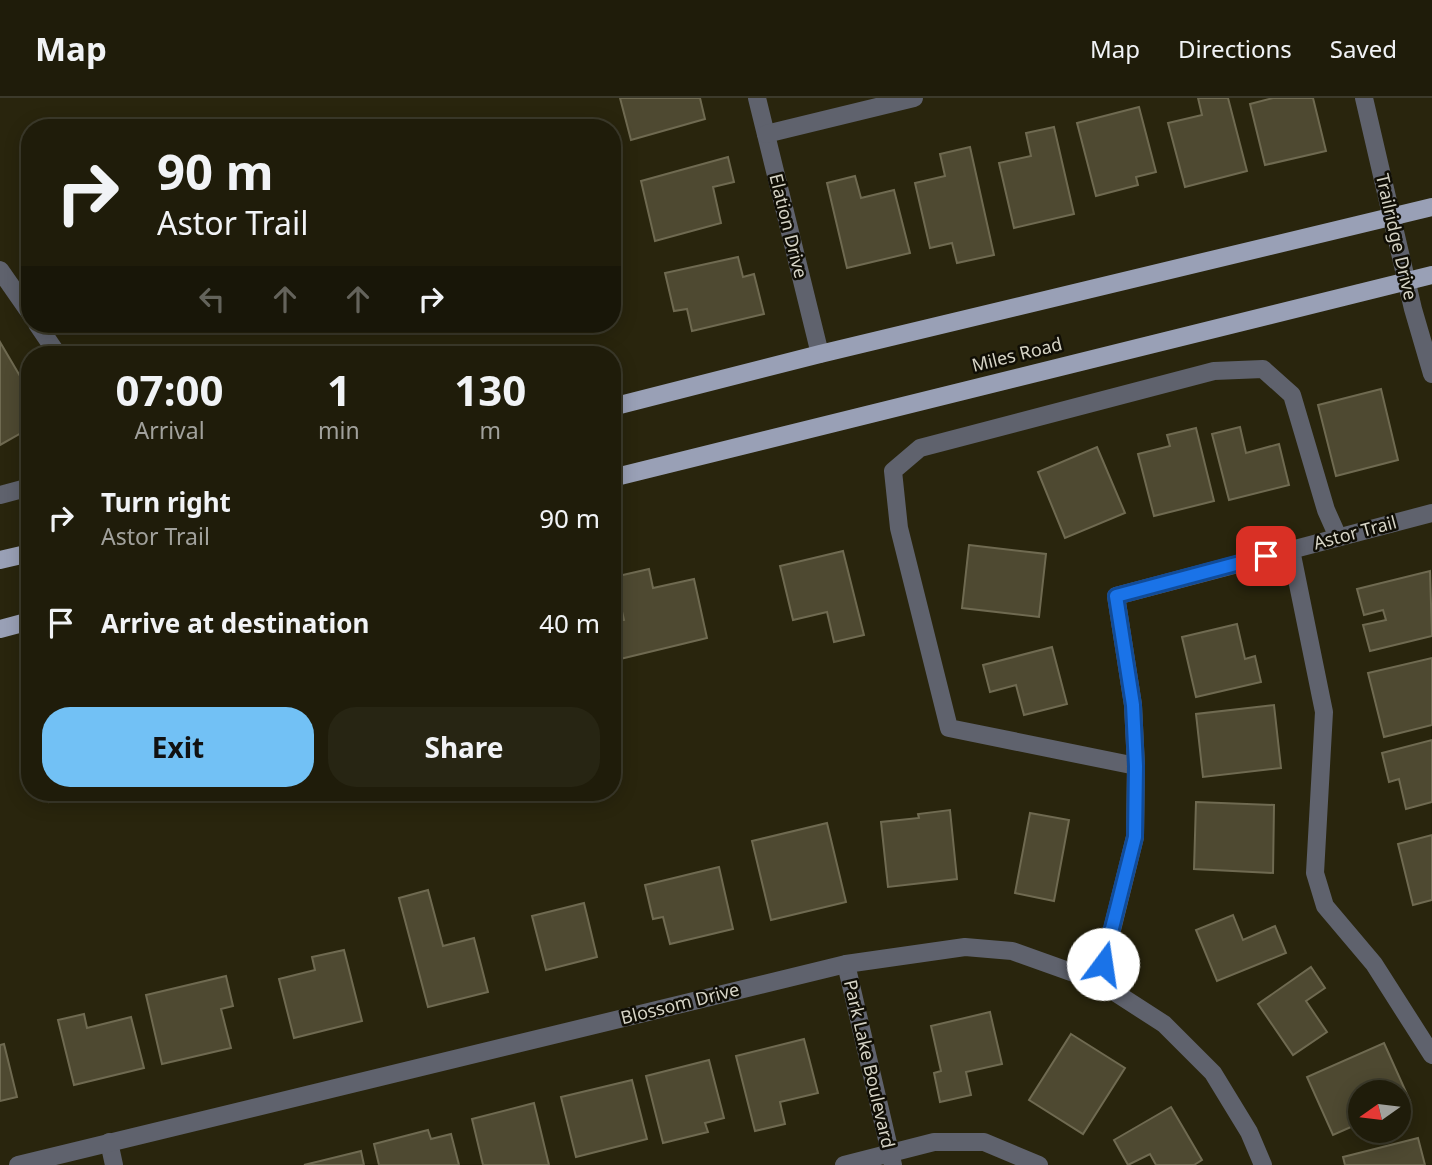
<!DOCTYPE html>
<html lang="en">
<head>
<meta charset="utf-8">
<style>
	body { margin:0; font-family:"Noto Sans",sans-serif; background:#272513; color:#f1f3f6; height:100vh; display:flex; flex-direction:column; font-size:26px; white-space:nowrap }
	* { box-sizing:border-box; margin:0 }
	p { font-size:23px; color:#a1a19c }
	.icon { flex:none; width:38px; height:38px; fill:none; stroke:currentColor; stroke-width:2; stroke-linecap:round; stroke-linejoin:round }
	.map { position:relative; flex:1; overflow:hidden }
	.side { position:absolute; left:21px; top:248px; width:600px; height:455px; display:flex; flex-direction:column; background:#1f1c0a; border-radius:28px; box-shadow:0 4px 18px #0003,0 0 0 2px #3c3a2b }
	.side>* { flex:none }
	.guide { position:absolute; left:21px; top:21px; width:600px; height:214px; border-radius:28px; box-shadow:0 4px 18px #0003,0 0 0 2px #3c3a2b; background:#1f1c0a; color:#f1f3f6; overflow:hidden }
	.needle { width:46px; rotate:256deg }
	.fabs { position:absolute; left:1348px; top:982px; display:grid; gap:14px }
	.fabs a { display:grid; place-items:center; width:63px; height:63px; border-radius:50%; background:#1f1c0a; box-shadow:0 4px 18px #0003,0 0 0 2px #3c3a2b; font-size:35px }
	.pin { position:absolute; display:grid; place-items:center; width:60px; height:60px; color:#fff; margin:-30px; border-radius:14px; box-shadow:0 4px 10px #0006 }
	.me { position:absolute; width:77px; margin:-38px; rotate:14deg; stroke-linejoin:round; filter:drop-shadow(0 0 5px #0008) }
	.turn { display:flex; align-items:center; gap:24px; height:147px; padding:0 21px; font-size:32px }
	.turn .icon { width:91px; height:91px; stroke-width:2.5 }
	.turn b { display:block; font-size:49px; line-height:60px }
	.lanes { display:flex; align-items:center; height:66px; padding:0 21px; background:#0003; justify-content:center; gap:35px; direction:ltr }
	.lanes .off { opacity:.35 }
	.eta { display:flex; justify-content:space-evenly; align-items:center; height:119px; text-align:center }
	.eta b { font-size:42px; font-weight:700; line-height:49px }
	.cta { display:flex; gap:14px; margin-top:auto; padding:14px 21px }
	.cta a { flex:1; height:80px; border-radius:28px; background:#72c1f5; color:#111; font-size:28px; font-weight:700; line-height:80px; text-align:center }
	.cta a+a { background:#272513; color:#f1f3f6 }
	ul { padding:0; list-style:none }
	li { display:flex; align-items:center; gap:21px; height:105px; padding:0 21px }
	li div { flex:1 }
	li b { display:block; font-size:26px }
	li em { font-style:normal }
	header { display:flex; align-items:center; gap:42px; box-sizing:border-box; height:98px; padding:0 35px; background:#1f1c0a; border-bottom:2px solid #3c3a2b }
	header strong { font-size:33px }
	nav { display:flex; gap:38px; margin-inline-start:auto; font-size:24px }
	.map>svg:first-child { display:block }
	.building { fill:#4e4931; stroke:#6f6a51; stroke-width:2 }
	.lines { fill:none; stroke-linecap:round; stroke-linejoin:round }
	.minor { stroke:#5f626d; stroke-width:18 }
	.major { stroke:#99a0b6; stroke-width:18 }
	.route-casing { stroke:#114b97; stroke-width:18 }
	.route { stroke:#1a73e8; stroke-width:12 }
	.labels { text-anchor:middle; stroke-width:5; stroke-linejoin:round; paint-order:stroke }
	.street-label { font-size:18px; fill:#d6d4c6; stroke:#100e05 }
</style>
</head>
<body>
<header>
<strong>Map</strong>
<nav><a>Map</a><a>Directions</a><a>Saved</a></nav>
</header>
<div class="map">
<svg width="1432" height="1067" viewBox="0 0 1432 1067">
	<rect width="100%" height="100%" fill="#29250d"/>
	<g class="building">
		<polygon points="620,0 700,0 705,21 631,42"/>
		<polygon points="1198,0 1228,0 1247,73 1185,89 1168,25 1202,17"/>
		<polygon points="1273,0 1313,0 1326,53 1265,67 1250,6"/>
		<polygon points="1139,9 1156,74 1136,79 1138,87 1096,98 1077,25"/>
		<polygon points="1054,29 1074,116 1014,130 999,65 1031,58 1026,35"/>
		<polygon points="970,49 994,157 957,165 952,145 930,150 915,85 945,78 940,56"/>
		<polygon points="728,59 734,84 713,89 721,125 655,143 641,83"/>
		<polygon points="855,78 861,100 894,92 910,155 847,170 827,85"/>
		<polygon points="738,159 743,179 754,176 764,216 692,233 687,211 674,213 665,175"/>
		<polygon points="0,244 30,295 30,330 0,347"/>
		<polygon points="1381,291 1398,362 1336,378 1318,307"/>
		<polygon points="1240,329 1246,355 1279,346 1289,387 1229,402 1212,336"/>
		<polygon points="1196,330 1214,403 1154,418 1138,356 1170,348 1167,337"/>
		<polygon points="1097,349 1125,415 1065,440 1038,374"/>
		<polygon points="969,447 1046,456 1039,519 962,510"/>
		<polygon points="843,453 864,537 834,544 827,514 793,522 780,468"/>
		<polygon points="649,471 653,490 694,481 707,540 616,562 612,548 612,524 624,522 614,479"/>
		<polygon points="1430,473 1432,538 1370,553 1363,527 1386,522 1383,512 1364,517 1357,491"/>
		<polygon points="1237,526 1245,561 1255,558 1261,584 1196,599 1182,539"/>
		<polygon points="1052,549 1067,606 1024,617 1016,587 990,594 983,567"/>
		<polygon points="1432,560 1432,627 1384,639 1368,575"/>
		<polygon points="1274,607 1281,670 1203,679 1196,616"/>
		<polygon points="1432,642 1432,704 1406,711 1399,681 1389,684 1382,655"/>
		<polygon points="46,695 85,695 49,704"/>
		<polygon points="1196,704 1274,707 1273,775 1194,771"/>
		<polygon points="950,712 957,781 888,789 881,724 919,720 918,716"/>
		<polygon points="1030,715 1069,722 1054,803 1015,795"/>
		<polygon points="827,725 846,804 771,822 752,743"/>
		<polygon points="1432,737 1432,802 1413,807 1398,746"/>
		<polygon points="719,769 733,831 670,846 663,819 653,821 645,787"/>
		<polygon points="428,792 443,848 474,840 488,894 428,909 399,800"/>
		<polygon points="584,805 597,859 546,872 532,818"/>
		<polygon points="1233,817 1243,842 1275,828 1286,855 1217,883 1196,832"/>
		<polygon points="344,852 362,923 294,940 279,881 315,872 312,859"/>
		<polygon points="1311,869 1325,890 1306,903 1327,934 1293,957 1258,906"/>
		<polygon points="226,878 233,908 221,911 231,950 162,966 146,897"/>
		<polygon points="990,914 1002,966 966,974 971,997 940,1004 934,975 941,973 931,928"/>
		<polygon points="84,916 87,930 131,919 144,970 74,987 58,922"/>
		<polygon points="1071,936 1125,970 1083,1036 1029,1002"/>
		<polygon points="804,941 818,995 780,1004 785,1026 755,1033 736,958"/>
		<polygon points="1384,945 1410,1003 1398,1008 1398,994 1360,994 1360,1025 1333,1037 1307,979"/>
		<polygon points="4,946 17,999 0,1003 0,947"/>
		<polygon points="709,962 724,1020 705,1025 708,1034 663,1045 646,978"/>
		<polygon points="632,982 647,1041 576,1059 561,999"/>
		<polygon points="534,1005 549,1067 483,1067 472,1021"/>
		<polygon points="1171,1009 1202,1062 1194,1067 1156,1067 1150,1056 1128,1067 1114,1042"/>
		<polygon points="428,1032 431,1041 451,1036 459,1067 379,1067 374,1046"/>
		<polygon points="1418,1040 1425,1067 1345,1067 1343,1059"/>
		<polygon points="361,1053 364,1067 304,1067"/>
	</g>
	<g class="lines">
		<g class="minor">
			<polyline points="757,0 820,256"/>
			<polyline points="1364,0 1413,211 1432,276"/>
			<polyline points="766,36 914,0"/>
			<polyline points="0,172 30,215"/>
			<polyline points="37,226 58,257"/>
			<polyline points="0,397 30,389"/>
			<polyline points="1291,452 1324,614 1315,775 1325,808 1374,866 1432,957"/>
			<polyline points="1136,668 949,630 899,430 893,373 920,350 1214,273 1263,271 1292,297 1326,412 1338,439"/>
			<polyline points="846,866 893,1067"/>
			<polyline points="1099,884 1135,739 1136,668 1133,607 1116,498 1432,415"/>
			<polyline points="109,1044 114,1067"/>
			<polyline points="18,1067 846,866 965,849 1012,853 1099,884 1164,926 1213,975 1249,1034 1263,1067"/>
			<polyline points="844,1067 934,1044 984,1044 1039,1067"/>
		</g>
		<g class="major">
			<polyline points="612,309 820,256 1432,109"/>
			<polyline points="612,380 1432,177"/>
			<polyline points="0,462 30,455"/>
			<polyline points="0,531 30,523"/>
		</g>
	</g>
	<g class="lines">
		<defs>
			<polyline id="route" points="1103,866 1135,739 1136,668 1133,607 1116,498 1266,458"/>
		</defs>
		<use href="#route" class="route-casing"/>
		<use href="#route" class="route"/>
	</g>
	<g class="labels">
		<g class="street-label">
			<text transform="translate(788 128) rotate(76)" y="6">Elation Drive</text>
			<text transform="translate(1396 139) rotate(77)" y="6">Trailridge Drive</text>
			<text transform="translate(1017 257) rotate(-14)" y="6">Miles Road</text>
			<text transform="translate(1355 435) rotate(-15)" y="6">Astor Trail</text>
			<text transform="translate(680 906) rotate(-14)" y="6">Blossom Drive</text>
			<text transform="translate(869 966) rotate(77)" y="6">Park Lake Boulevard</text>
		</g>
	</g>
</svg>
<div class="fabs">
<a><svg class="needle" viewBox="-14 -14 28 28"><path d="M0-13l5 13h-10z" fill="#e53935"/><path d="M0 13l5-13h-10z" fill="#a1a19c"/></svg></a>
</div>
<div class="pin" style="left:1266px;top:458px;background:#d93025"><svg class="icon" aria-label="arrive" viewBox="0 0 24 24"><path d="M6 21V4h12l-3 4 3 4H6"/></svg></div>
<svg class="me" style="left:1103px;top:866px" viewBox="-20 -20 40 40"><circle r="19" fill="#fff"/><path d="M0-13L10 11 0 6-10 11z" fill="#1a73e8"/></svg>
<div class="guide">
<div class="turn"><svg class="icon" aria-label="right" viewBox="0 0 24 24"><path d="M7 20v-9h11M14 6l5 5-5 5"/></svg><div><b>90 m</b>Astor Trail</div></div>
<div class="lanes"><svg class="icon off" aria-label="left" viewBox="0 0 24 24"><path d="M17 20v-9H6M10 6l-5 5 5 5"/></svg><svg class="icon off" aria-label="ahead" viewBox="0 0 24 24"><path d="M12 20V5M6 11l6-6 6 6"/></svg><svg class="icon off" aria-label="ahead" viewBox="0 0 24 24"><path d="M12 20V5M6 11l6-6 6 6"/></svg><svg class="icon" aria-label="right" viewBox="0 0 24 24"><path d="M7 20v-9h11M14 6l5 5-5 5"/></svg></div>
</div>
<section class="side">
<div class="eta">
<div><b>07:00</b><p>Arrival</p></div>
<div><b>1</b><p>min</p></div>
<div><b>130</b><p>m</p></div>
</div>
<ul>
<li><svg class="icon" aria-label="right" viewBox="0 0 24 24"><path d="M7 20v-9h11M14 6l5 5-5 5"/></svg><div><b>Turn right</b><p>Astor Trail</p></div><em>90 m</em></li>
<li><svg class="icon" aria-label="arrive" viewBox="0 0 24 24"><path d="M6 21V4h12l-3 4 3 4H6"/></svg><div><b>Arrive at destination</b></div><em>40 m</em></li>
</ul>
<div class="cta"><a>Exit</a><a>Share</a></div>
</section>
</div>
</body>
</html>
